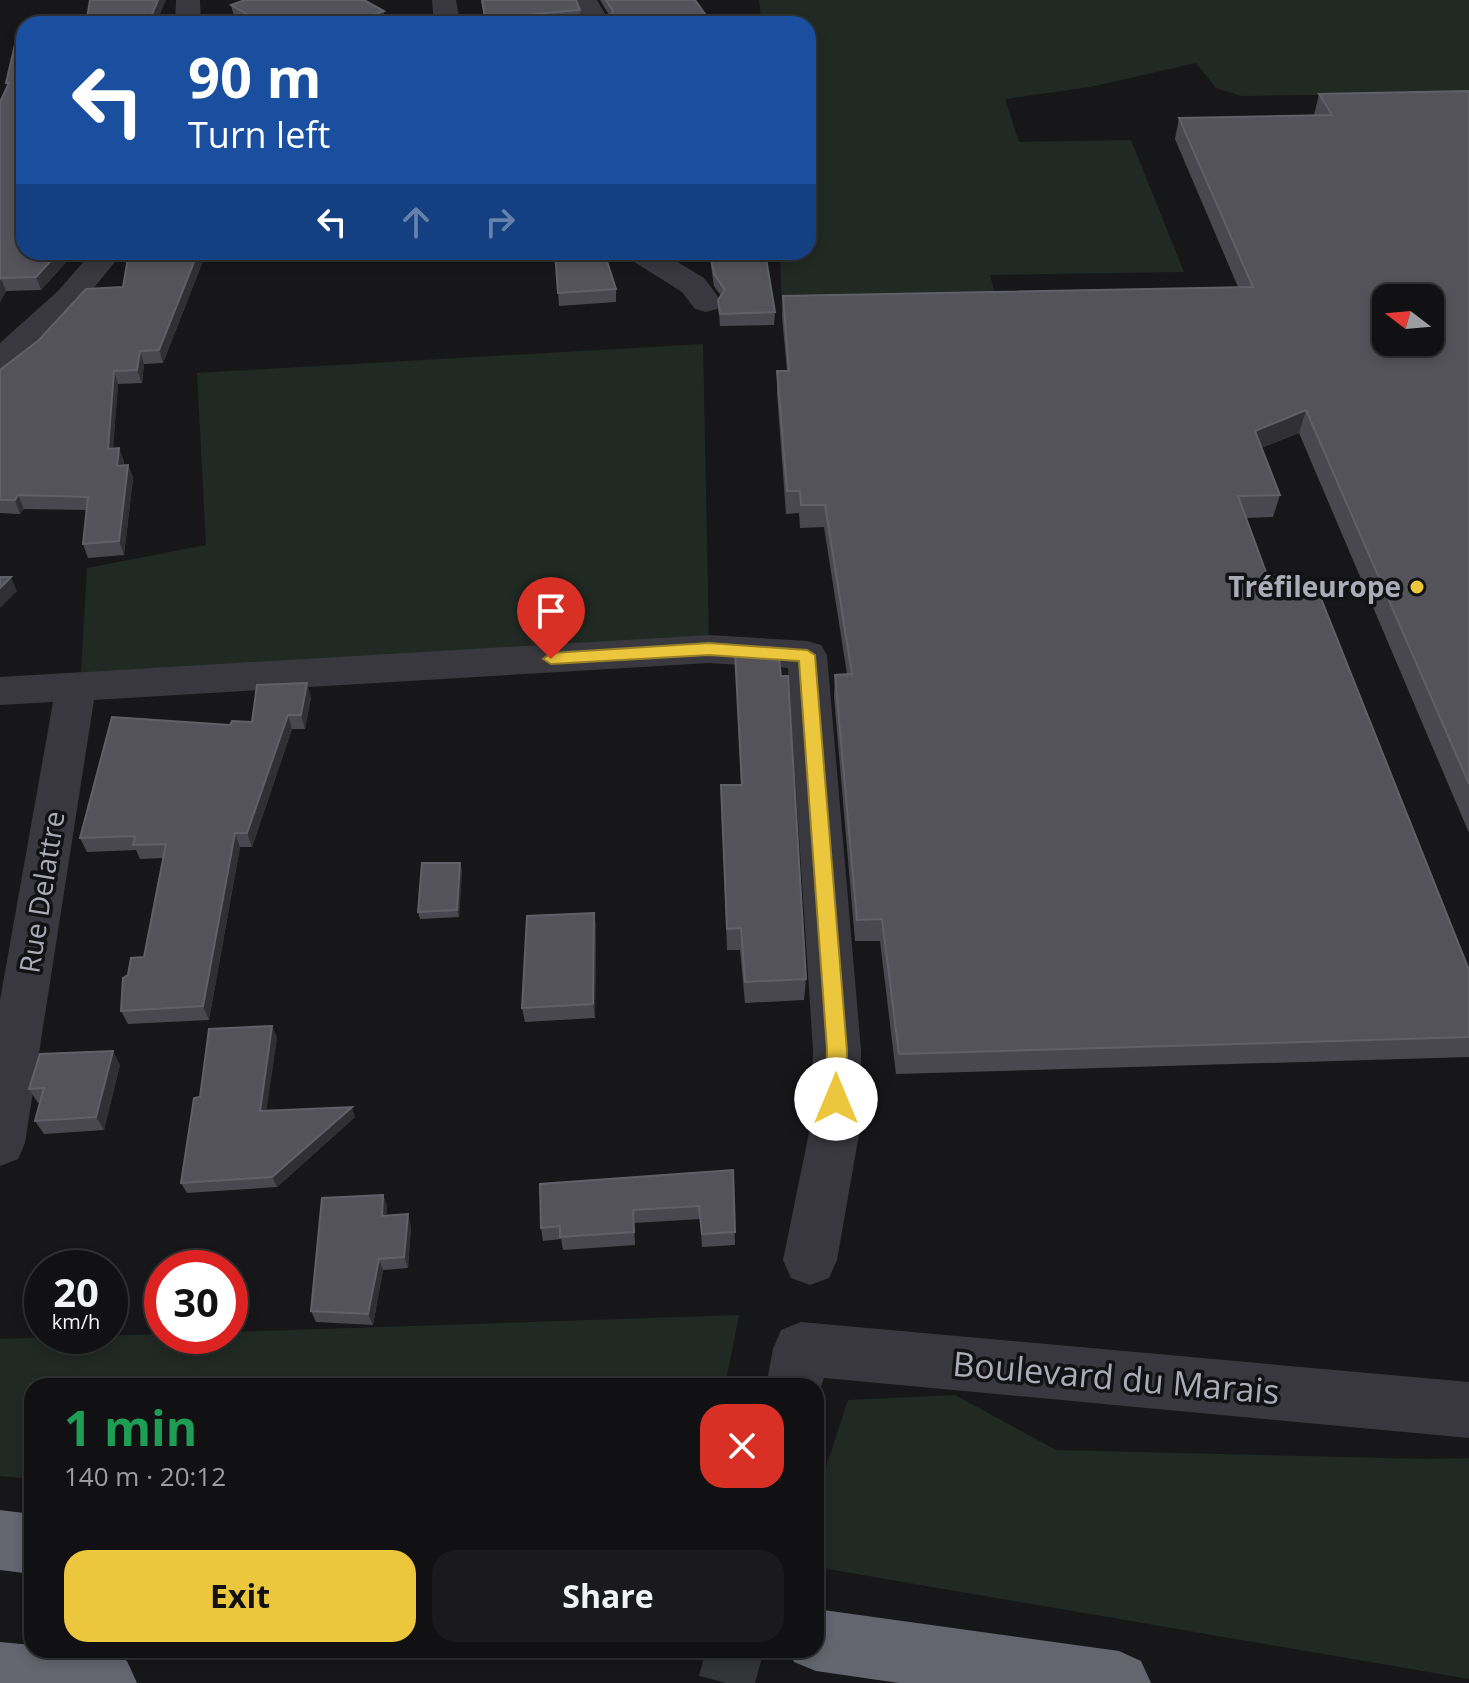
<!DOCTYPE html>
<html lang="en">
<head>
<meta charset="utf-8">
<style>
	body { margin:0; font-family:"Open Sans",sans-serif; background:#1a1a1c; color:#f1f3f6; height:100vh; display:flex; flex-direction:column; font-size:30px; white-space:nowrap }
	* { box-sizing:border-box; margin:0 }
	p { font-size:26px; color:#9c9da0 }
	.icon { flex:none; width:44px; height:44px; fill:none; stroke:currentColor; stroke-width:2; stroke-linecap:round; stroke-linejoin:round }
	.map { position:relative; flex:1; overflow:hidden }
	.panel { position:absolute; left:24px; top:1378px; width:800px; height:280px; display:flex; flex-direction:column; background:#111113; border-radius:24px; box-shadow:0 4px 12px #0003,0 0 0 2px #303133 }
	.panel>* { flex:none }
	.top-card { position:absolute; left:16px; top:16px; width:800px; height:244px; border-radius:24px; box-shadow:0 4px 12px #0003,0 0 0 2px #303133; background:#1a4fa0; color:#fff; overflow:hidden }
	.needle { width:52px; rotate:286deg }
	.controls { position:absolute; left:1372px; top:284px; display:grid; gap:16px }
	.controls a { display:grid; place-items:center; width:72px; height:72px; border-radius:16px; background:#111113; box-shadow:0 4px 12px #0003,0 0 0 2px #303133; font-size:40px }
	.speed { position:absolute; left:24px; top:1250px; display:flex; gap:16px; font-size:40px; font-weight:700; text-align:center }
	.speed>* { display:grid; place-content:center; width:104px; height:104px; border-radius:50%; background:#111113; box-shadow:0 4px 12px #0003,0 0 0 2px #303133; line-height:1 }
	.speed small { font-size:20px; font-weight:400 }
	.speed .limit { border:12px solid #d22; background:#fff; color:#111 }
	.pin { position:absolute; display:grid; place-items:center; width:68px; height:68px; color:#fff; margin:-82px -34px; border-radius:50% 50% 50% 0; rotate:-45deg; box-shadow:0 0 8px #0007 }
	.pin .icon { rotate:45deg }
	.me { position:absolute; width:88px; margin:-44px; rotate:0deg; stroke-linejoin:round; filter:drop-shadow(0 0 6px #0008) }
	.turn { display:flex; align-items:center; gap:28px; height:168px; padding:0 40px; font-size:36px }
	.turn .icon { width:104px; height:104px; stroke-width:2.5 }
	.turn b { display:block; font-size:56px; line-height:68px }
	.lanes { display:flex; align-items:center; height:76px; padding:0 40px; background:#0003; justify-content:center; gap:40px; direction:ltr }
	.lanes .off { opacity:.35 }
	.round { display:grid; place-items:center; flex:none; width:84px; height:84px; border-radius:24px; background:#1a1a1c }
	.headline { display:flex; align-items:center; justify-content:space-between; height:136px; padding:0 40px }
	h1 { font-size:48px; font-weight:700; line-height:60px; color:#1e9e55 }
	.action { display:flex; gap:16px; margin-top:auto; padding:16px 40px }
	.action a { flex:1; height:92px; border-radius:24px; background:#ecc63c; color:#111; font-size:32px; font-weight:700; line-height:92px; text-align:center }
	.action a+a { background:#1a1a1c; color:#f1f3f6 }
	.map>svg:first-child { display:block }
	.green { fill:#212923 }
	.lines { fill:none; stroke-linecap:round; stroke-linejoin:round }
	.minor-tunnel { stroke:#343539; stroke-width:56; stroke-dasharray:56 28; stroke-linecap:butt }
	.minor { fill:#38383e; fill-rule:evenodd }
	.highway { fill:#64666f; fill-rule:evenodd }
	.wall { fill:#48484e }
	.shaded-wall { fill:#303034 }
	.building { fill:#535359; stroke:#606168; stroke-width:2; fill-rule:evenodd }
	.route { fill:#ecc63c; stroke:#998127; stroke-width:2 }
	.poi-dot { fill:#ecc63c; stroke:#121214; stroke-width:3 }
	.labels { text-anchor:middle; stroke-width:7; stroke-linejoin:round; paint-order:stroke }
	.poi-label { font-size:28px; font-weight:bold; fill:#aaacb8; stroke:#121214; text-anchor:end }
	.street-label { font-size:28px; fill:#aaacb8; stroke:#121214 }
	.near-street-label { font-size:34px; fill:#aaacb8; stroke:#121214 }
</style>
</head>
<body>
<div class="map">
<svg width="1469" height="1683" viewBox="0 0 1469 1683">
	<rect width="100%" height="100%" fill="#171719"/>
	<g class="green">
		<polygon points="759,0 1469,0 1469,93 1241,96 1216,88 1196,63 1090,87 1005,99 1019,142 1131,140 1184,272 990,275 1000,313 782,317 780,252 808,252 808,24 762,24"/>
		<polygon points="703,344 709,640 81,672 87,568 206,545 197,373"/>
		<polygon points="739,1315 725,1386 32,1386 32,1479 0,1476 0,1339 162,1334 230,1336 230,1332"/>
		<polygon points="955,1395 1056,1450 1427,1459 1469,1458 1469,1679 816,1567 816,1488 819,1488 848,1400"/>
	</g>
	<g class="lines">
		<polyline class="minor-tunnel" points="726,1683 735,1650"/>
		<g class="minor">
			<polygon points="176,0 200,0 201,24 175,24"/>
			<polygon points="432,0 456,0 460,24 434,24"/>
			<polygon points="573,0 597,0 611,24 585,24"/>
			<polygon points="92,252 123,252 80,305 12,368 0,371 0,343 58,291"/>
			<polygon points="624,252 661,252 704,278 722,302 717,309 706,312 695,309 682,292 628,258"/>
			<polygon points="709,635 807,641 821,645 827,655 861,1050 861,1123 837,1260 829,1278 810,1285 791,1278 783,1260 811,1123 813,1050 788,668 709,663 94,700 25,1143 18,1159 0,1166 0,1000 53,702 0,705 0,677"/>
			<polygon points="801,1322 1469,1382 1469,1438 824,1378 816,1401 816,1386 766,1386 773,1349 781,1330"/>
		</g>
		<g class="highway">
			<polygon points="0,1510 32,1514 32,1574 0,1570"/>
			<polygon points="816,1609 1119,1651 1141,1661 1151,1683 899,1683 816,1671 794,1662 789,1650 816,1650"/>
			<polygon points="0,1642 32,1645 32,1650 105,1651 127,1661 137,1683 0,1683"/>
		</g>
	</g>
	<g class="wall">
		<polygon points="481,0 576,0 580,10 580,21 550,24 486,24"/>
		<polygon points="600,0 695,0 712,24 607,24 607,16 609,15"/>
		<polygon points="231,5 386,24 236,24"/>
		<polygon points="18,32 24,252 75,252 41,290 6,291 0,302 0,102 8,87 6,83"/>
		<polygon points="1469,91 1469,833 1299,433 1261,448 1280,495 1273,517 1246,518 1267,575 1309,597 1469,970 1469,1057 896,1074 880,941 855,941 834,697 835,675 847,674 824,527 800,528 799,513 786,514 777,393 777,371 787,371 782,317 783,296 1238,287 1175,139 1179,118 1314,115 1319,94"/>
		<polygon points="234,252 281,252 281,256 236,261"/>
		<polygon points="555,252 616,289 616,302 559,306"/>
		<polygon points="709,252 765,252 775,312 774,325 720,326 718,300 721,296 714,286"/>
		<polygon points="206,253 163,363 144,364 142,383 118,384 113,448 124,461 124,465 128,465 133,478 124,555 88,558 83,544 87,510 24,509 20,514 0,513 0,370 123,287"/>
		<polygon points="735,652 806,979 804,1000 745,1003 740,950 727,950 721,785 741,785"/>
		<polygon points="311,697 305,729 292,729 252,847 240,847 209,1020 128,1024 121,1011 128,975 144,957 164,858 140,859 136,850 87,852 80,838 230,725 252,722"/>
		<polygon points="462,870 459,917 420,919 418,912"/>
		<polygon points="594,913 596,927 595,1018 525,1022 522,1008"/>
		<polygon points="277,1037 266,1110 355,1117 277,1187 187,1193 181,1183 200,1097"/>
		<polygon points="120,1065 104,1130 44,1134 35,1121 40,1102 38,1103 29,1089"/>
		<polygon points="733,1170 735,1245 702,1247 700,1219 634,1223 635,1245 563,1250 561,1239 543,1241 541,1228"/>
		<polygon points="383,1195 387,1206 386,1216 411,1226 408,1268 383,1270 373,1325 316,1322 311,1311"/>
	</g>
	<g class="shaded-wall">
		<polygon points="158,0 166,0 156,24 148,24"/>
		<polygon points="384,11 386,24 349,24"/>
		<polygon points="59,252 75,252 41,290 36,277"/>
		<polygon points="198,252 206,252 206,253 163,363 159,350"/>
		<polygon points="1,278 6,291 0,302 0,279"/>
		<polygon points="140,351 144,364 142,383 137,370"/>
		<polygon points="114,371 118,384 112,462 108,449"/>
		<polygon points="1306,410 1299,433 1248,453 1255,431"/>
		<polygon points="119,448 124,461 122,479 117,466"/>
		<polygon points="128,465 133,478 124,555 119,541"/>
		<polygon points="18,495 24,509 20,514 15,500"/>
		<polygon points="11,577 17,591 0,608 0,588"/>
		<polygon points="307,683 311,697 305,729 301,715"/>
		<polygon points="288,715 292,729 252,847 247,833"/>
		<polygon points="235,833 240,847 209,1020 203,1006"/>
		<polygon points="460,863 462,870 459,917 457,910"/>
		<polygon points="594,913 596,927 595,1018 593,1004"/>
		<polygon points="272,1026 277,1037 265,1121 260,1111"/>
		<polygon points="113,1051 120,1065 104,1130 96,1117"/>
		<polygon points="352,1107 355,1117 277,1187 272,1177"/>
		<polygon points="383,1195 387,1206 386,1228 382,1216"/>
		<polygon points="408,1214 411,1226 408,1268 404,1257"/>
		<polygon points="379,1259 383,1270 373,1325 368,1314"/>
	</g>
	<g class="building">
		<polygon points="90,0 158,0 148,24 86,24"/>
		<polygon points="245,0 364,0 384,11 349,24 244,24 242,23 254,18 231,5"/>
		<polygon points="482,0 576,0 580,10 525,15 526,24 486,24"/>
		<polygon points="606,0 695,0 712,24 610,24 607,16 612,15 613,11"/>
		<polygon points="24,31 24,252 59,252 36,277 1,278 0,279 0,102 9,83 6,83 18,32"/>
		<path d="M1469,91v693l-163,-374 -51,21 25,64 -42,1 29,79 33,-1 9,23 11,-1 149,374v67l-570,17 -17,-135 -25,1 -22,-245 17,-1 -27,-169h-24l-1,-14h-13l-10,-120h12l-6,-75 470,-9 -74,-169 153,-3 -13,-21zM1386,298h44v44h-44z"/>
		<polygon points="129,252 198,252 159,350 140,351 137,370 114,371 108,449 119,448 117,466 128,465 119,541 83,544 88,497 18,495 15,500 0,500 0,370 39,340 86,289 123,287"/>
		<polygon points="555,252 604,252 616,289 558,293"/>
		<polygon points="710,252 765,252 775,312 720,314 718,300 725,290 714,274"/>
		<polygon points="0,577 11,577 0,588"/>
		<polygon points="778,650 781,676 788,676 806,979 745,982 741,928 727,929 721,785 742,785 735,652"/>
		<polygon points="307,683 301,715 288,715 247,833 235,833 203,1006 121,1011 123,978 128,975 131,958 144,957 166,844 133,845 135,836 80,838 112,717 230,725 232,721 252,722 257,685"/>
		<polygon points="422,863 460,863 457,910 418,912"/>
		<polygon points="594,913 593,1004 522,1008 527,916"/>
		<polygon points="272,1026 260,1111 352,1107 272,1177 181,1183 194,1098 200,1097 209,1029"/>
		<polygon points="113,1051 96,1117 35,1121 44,1088 29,1089 40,1054"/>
		<polygon points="733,1170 735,1232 702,1234 699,1206 633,1210 634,1232 560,1237 560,1226 541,1228 540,1184"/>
		<polygon points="383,1195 382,1216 408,1214 404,1257 379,1259 368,1314 311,1311 322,1198"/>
	</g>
	<polygon class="route" points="709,643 807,650 815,655 847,1050 847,1099 843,1105 836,1108 829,1105 826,1099 827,1050 799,661 709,655 551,664 543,659 551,653"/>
	<circle class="poi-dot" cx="1417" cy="587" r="8"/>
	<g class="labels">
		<g class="poi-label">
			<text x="1401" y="597">Tréfileurope</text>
		</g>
		<g class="street-label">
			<text transform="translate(42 892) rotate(-81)" y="10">Rue Delattre</text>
		</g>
		<g class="near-street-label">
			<text transform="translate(1116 1378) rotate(5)" y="12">Boulevard du Marais</text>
		</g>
	</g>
</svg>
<div class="controls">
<a><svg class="needle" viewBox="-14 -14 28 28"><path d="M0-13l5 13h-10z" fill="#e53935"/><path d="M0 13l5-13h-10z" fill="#9c9da0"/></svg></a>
</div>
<div class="speed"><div>20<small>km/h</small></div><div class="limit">30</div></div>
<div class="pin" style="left:551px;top:659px;background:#d93025"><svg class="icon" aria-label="arrive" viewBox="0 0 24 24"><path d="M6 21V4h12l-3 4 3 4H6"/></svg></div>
<svg class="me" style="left:836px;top:1099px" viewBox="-20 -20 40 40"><circle r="19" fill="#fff"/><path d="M0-13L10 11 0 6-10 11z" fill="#ecc63c"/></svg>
<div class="top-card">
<div class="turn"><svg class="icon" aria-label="left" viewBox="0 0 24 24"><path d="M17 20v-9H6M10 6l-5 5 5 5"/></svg><div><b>90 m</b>Turn left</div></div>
<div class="lanes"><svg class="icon" aria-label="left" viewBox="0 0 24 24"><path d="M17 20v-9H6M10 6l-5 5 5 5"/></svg><svg class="icon off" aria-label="ahead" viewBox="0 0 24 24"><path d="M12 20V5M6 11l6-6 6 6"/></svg><svg class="icon off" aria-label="right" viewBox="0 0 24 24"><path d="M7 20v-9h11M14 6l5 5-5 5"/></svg></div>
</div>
<section class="panel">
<div class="headline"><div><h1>1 min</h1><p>140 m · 20:12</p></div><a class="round" style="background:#d93025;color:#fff"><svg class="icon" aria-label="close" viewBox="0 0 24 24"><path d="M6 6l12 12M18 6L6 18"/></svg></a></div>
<div class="action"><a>Exit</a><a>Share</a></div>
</section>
</div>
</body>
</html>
